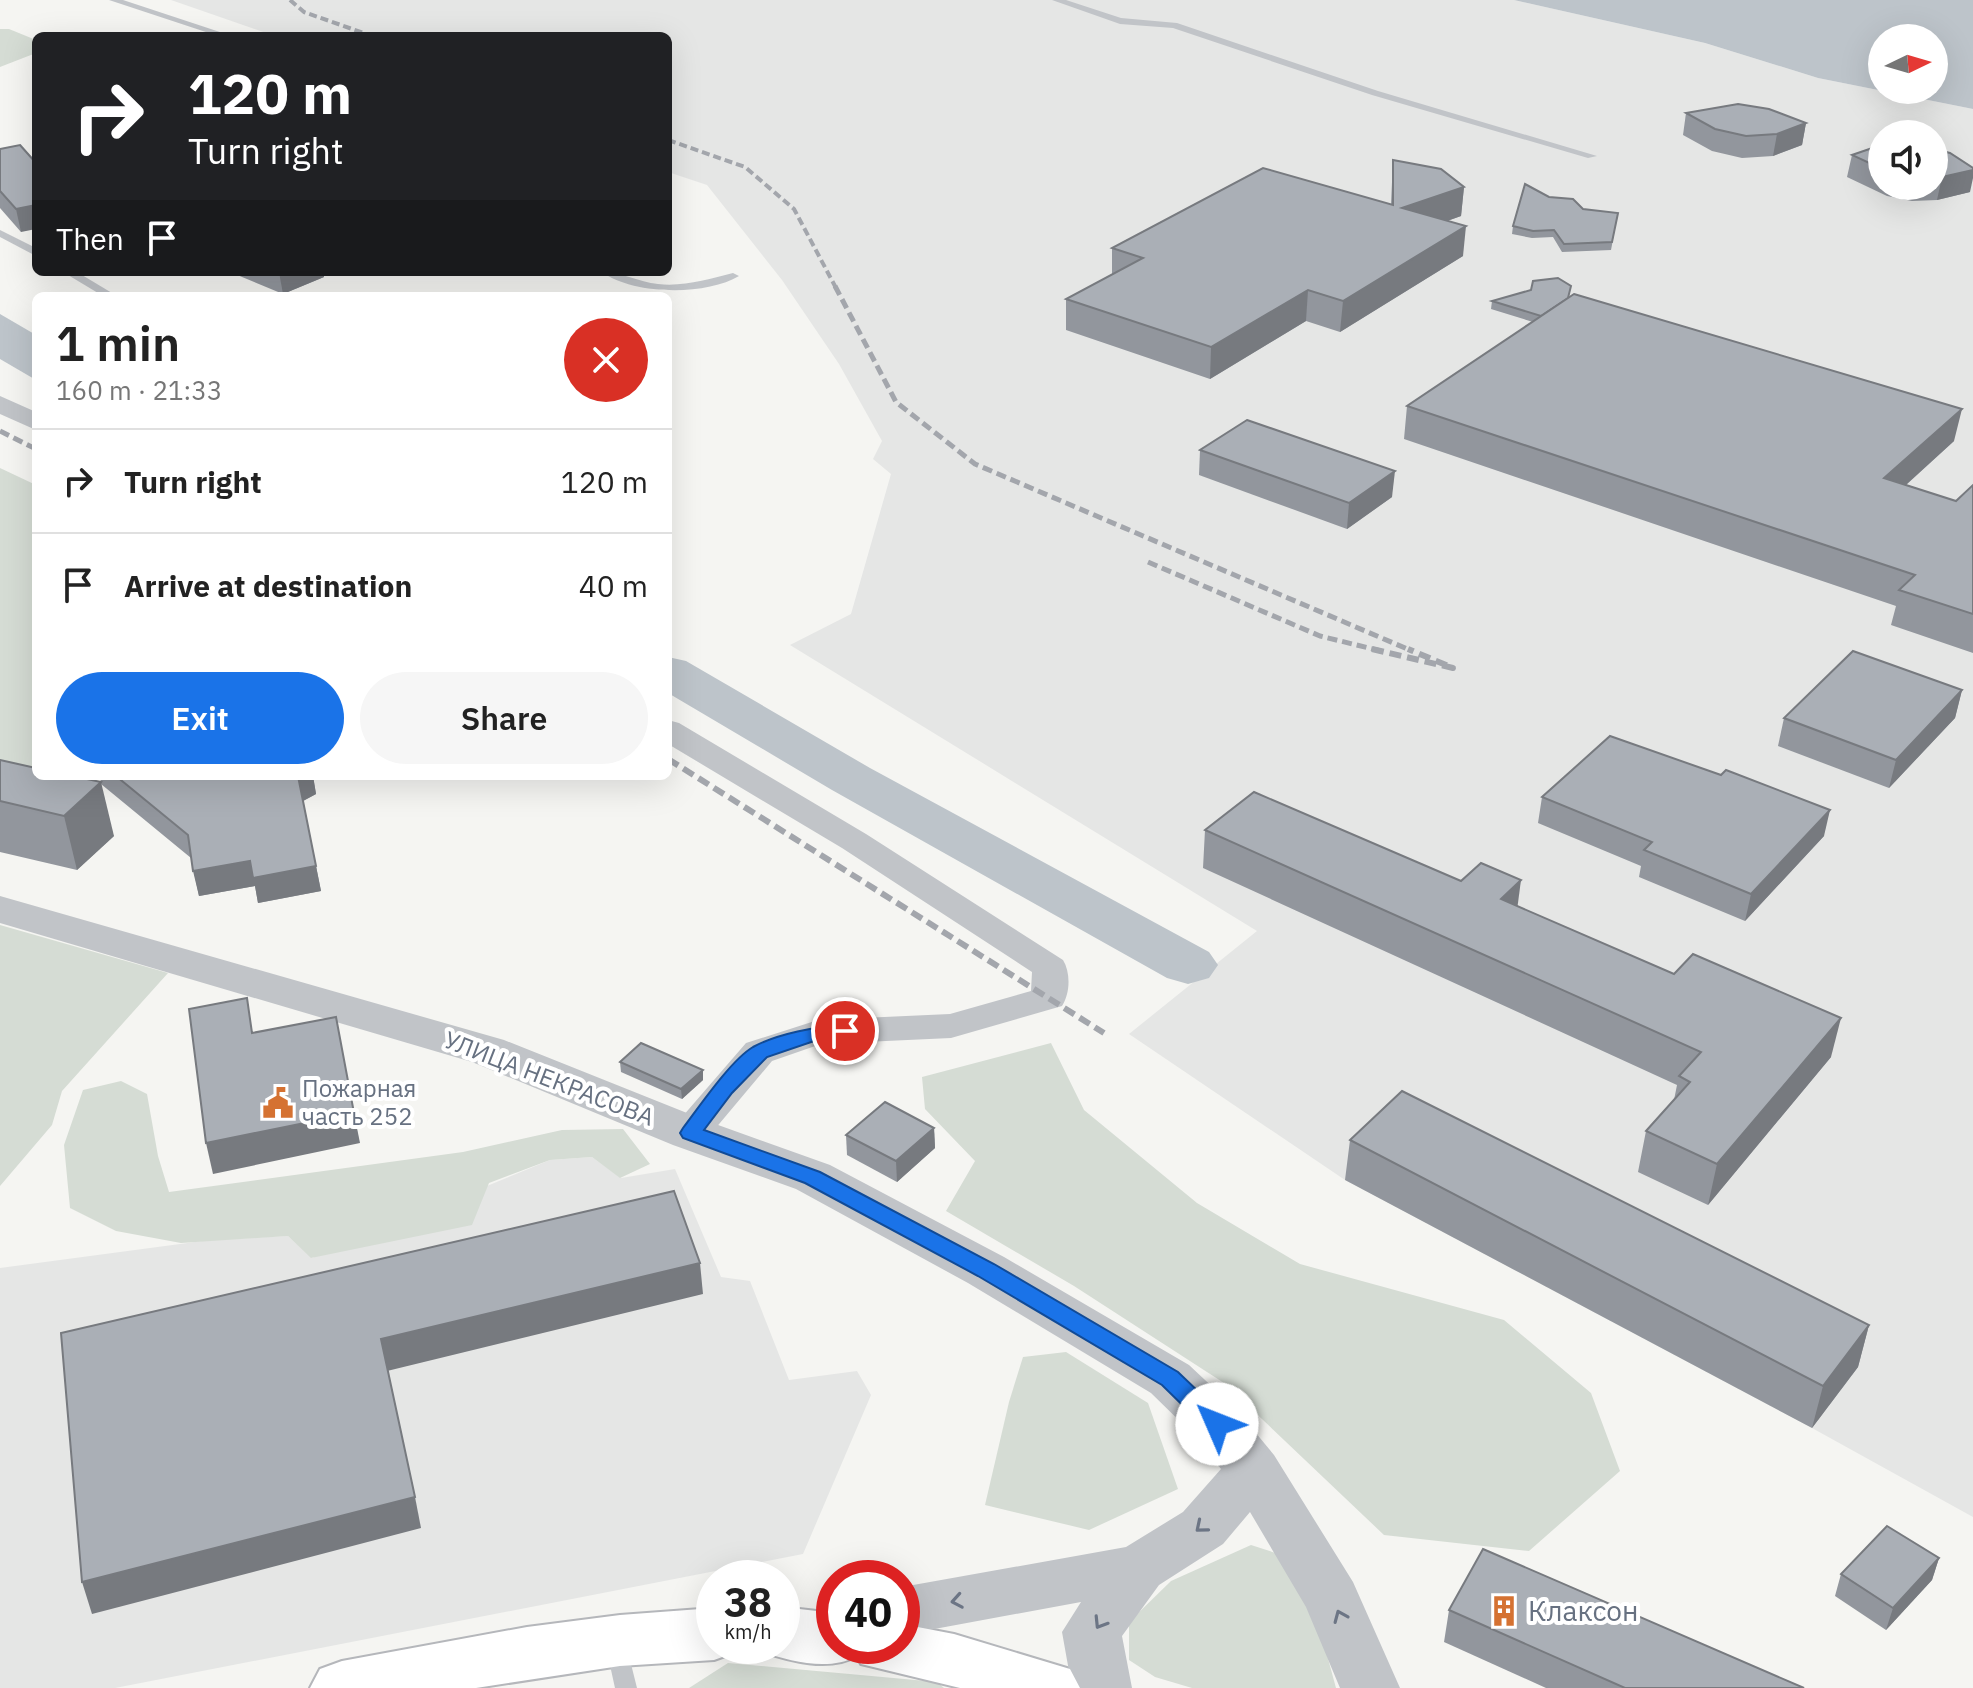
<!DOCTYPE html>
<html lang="en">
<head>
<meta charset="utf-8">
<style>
	body { margin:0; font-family:"IBM Plex Sans",sans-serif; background:#f6f6f6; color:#222; height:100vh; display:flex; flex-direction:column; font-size:30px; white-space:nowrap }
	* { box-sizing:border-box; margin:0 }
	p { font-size:26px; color:#767676 }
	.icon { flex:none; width:44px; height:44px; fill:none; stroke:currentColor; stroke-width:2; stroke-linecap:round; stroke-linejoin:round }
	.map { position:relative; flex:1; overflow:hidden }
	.sheet { position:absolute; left:32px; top:292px; width:640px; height:488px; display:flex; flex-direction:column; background:#fff; border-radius:12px; box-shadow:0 8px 32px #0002 }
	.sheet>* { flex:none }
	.guide { position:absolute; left:32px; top:32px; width:640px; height:244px; border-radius:12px; box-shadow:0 8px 32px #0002; background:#202124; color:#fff; overflow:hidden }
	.needle { width:52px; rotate:85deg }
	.fabs { position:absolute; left:1868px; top:24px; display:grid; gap:16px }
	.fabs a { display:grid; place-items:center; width:80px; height:80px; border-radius:50%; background:#fff; box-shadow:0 8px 32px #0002; font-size:40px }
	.speed { position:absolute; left:696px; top:1560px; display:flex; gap:16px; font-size:40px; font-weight:700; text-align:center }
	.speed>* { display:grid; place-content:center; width:104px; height:104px; border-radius:50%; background:#fff; box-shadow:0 8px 32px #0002; line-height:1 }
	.speed small { font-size:20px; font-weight:400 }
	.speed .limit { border:12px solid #d22; background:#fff; color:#111 }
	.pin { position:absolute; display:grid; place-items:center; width:68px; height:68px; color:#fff; margin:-34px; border:4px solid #fff; border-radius:50%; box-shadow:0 2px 8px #0007 }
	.me { position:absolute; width:88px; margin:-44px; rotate:314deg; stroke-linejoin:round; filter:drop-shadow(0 0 6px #0008) }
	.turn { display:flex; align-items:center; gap:28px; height:168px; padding:0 24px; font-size:36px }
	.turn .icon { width:104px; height:104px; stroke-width:2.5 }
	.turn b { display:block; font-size:56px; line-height:68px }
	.then { display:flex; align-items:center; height:76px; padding:0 24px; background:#0003; gap:16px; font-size:30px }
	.round { display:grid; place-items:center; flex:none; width:84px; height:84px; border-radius:42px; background:#f6f6f6 }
	.head { display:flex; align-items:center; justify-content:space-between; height:136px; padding:0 24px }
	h1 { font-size:48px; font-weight:600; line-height:60px }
	.button { display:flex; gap:16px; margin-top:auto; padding:16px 24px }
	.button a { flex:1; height:92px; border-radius:48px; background:#1a73e8; color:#fff; font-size:32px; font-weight:600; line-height:92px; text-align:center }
	.button a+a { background:#f6f6f6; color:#222 }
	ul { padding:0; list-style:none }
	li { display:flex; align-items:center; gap:24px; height:104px; padding:0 24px; border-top:2px solid #e0e0e0 }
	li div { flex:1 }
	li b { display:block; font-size:30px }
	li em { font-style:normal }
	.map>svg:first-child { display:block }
	.built { fill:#e5e6e5; fill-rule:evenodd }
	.green { fill:#d5dcd4 }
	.water { fill:#bdc4ca; fill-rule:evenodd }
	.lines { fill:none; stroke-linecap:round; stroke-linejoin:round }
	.river { fill:#bdc4ca; fill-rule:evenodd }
	.primary-casing { stroke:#b5b7bb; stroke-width:4 }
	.service { fill:#c1c4c8; fill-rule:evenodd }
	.minor { fill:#c1c4c8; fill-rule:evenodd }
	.tertiary { fill:#c1c4c8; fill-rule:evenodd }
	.primary { fill:#fff; fill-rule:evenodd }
	.rail-far2 { stroke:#a3a6ac; stroke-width:4; stroke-dasharray:8 4; stroke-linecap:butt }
	.rail-far1 { stroke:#a3a6ac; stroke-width:5; stroke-dasharray:10 5; stroke-linecap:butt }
	.rail { stroke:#a3a6ac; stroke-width:6; stroke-dasharray:12 6; stroke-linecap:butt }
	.wall { fill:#92969d }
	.shaded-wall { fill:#777a7f }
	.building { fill:#aaafb6; stroke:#777a7f; stroke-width:2 }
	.oneway { stroke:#6c7585 }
	.route { fill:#1a73e8; stroke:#114b97; stroke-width:2 }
	.labels { text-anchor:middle; stroke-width:8; stroke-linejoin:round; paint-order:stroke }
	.street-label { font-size:24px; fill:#677181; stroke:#fff }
	.poi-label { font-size:24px; fill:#677181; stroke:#fff; text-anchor:start }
	.near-poi-label { font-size:28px; fill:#677181; stroke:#fff; text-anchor:start }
</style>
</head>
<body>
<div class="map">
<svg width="1973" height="1688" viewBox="0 0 1973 1688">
	<rect width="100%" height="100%" fill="#f5f5f2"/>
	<g class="built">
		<path d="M171,0h1343l191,43 113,35 155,31v1408l-161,-89 -467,-248 -216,-146 128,-103 -467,-286 61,-31 40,-140 -18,-15 9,-18 -43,-77 -57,-84 -75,-95 -39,-13v-136h-393zM1882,134h52v52h-52z"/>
		<polygon points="592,1157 621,1178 675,1169 721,1277 750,1281 789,1380 857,1371 871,1395 803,1554 115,1688 0,1688 0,1268 210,1240 288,1236 312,1258 550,1160"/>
	</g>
	<g class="green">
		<polygon points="0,29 9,29 36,40 36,53 0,67"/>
		<polygon points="0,468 36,485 36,776 31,783 0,773"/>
		<polygon points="0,925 168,973 62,1091 52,1125 0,1186"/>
		<polygon points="1051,1043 1084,1110 1197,1203 1300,1264 1504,1320 1591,1393 1620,1471 1529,1551 1384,1535 1224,1383 1074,1286 946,1211 975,1161 925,1109 922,1077"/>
		<polygon points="121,1081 147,1094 158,1156 169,1192 463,1152 562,1130 623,1129 650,1164 620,1178 592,1157 550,1160 489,1183 472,1225 311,1258 288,1236 181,1243 116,1231 70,1208 64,1145 83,1090"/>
		<polygon points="1066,1352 1148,1403 1178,1489 1089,1530 985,1505 1009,1402 1023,1357"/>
		<polygon points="1251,1545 1282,1555 1321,1633 1336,1688 1192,1688 1155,1677 1129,1660 1129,1622 1171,1581"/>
		<polygon points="728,1663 937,1682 944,1688 689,1688"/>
	</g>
	<g class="water">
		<path d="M1514,0h459v109l-155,-31 -113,-35zM1882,38h52v52h-52z"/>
		<polygon points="0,314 36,335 36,380 0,359"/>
	</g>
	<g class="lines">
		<polygon class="river" points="668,657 686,661 870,768 1209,952 1218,965 1209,978 1188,984 1167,978 832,790 668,693"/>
		<defs>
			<g id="primary">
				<path d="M782,1607l52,6v33h68v-22l52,10 116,35 10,19h-120l-99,-24 -4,-8c-28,16 -68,5 -97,-5l-2,-5h24z"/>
				<polygon points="714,1608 714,1646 739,1646 736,1652 714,1660 620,1666 476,1688 310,1688 320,1669 342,1661 527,1627 620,1615"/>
			</g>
		</defs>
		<use href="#primary" class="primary-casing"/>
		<g class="service">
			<polygon points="109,0 123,0 232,36 218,36"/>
			<polygon points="1052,0 1066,0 1121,18 1177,23 1378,91 1597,156 1588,158 1372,95 1173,28 1120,24"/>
			<polygon points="0,230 36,248 36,256 0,237"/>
			<polygon points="63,272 77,272 117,296 103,296"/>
			<path d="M602,272c20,0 36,10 56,12 25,3 51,-5 75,-11l6,3c-33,20 -106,19 -137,-4z"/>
			<polygon points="617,1638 625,1640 637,1688 615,1688 606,1647 609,1640"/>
		</g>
		<g class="minor">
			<polygon points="0,396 36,412 36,430 0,414"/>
			<path d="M668,720l11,3 187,111 197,126c8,13 7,34 -1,46l-111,32 -130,6 -49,17 -68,81 -14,4 -14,-4 -6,-9 6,-9 70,-81 72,-23 132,-6 81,-23 1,-19 -190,-124 -174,-104z"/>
		</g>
		<polygon class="tertiary" points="0,896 504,1040 707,1121 830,1165 1004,1257 1189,1365 1236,1409 1274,1455 1353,1582 1400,1688 1340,1688 1306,1607 1250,1512 1223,1544 1159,1585 1122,1636 1132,1688 1072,1688 1062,1632 1081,1602 902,1635 902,1587 1126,1547 1183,1512 1221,1469 1198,1439 1151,1393 968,1283 796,1189 673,1145 472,1062 0,923"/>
		<use href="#primary" class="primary"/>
		<g class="rail-far2">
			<polyline points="290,0 304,12 372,36"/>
			<polyline points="668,140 745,167 794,209 836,288"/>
		</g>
		<g class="rail-far1">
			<polyline points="835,286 896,402 975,464 1412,651"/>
			<polyline points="0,431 36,449"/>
			<polyline points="1148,562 1320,636 1381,651"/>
		</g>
		<g class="rail">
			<polyline points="1372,649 1453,668 1408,649"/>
			<polyline points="668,759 1104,1033"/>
		</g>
	</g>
	<g class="wall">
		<polygon points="1686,113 1806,123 1802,145 1773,156 1742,158 1712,151 1683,135"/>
		<polygon points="20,145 21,232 0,208 0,149"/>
		<polygon points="1882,145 1882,186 1934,186 1934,149 1970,192 1937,200 1912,201 1887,196 1847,177 1852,155"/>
		<polygon points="1393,160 1464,187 1461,216 1447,221 1463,256 1340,332 1306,321 1210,379 1066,330 1066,299 1112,274 1112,248 1391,204"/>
		<polygon points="1549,197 1583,209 1618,213 1611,250 1562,252 1553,237 1532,238 1512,234 1513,226"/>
		<polygon points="230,272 323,272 324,277 283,294"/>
		<polygon points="1531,290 1569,297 1954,441 1906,485 1956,501 1973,485 1973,653 1891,625 1896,606 1404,439 1407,406 1533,322 1491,309 1492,301"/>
		<polygon points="1200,450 1392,497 1347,529 1199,475"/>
		<polygon points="1962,690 1955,718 1889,788 1778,746 1784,718"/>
		<polygon points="0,760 114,836 77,870 0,852"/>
		<polygon points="100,776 313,776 316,794 303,801 321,891 258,903 255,886 199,896 191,858 101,784"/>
		<polygon points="1542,797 1824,836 1745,921 1639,877 1641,866 1538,823"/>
		<polygon points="1205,830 1517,906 1831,1057 1708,1205 1638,1172 1646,1131 1674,1100 1677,1085 1203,868"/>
		<polygon points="620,1062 703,1080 682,1099 621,1072"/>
		<polygon points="934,1128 935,1148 897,1182 847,1155 846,1135"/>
		<polygon points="1350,1140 1869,1325 1858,1367 1812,1428 1345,1180"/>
		<polygon points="1939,1558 1932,1580 1886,1630 1835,1596 1841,1574"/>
		<polygon points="1449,1610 1804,1688 1546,1688 1444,1642"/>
	</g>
	<g class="shaded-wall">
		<polygon points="1806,123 1802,145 1773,156 1777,134"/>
		<polygon points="1973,170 1973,178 1970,192 1937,200 1942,177"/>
		<polygon points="1464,187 1461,216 1399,238 1402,208"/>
		<polygon points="36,205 36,229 21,232 16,209"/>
		<polygon points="1466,226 1463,256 1340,332 1343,301"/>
		<polygon points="279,272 323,272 324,277 283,294"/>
		<polygon points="1308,290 1306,321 1210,379 1211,347"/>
		<polygon points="1962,409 1954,441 1876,512 1884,478"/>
		<polygon points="1395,471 1392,497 1347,529 1349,503"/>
		<polygon points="1962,690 1955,718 1889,788 1896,760"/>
		<polygon points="298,776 313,776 316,794 303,801"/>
		<polygon points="101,782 114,836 77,870 64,816"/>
		<polygon points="1830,810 1824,836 1745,921 1751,894"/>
		<polygon points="250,861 316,866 321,891 258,903 255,886 199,896 193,871"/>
		<polygon points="1521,880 1516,918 1501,899"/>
		<polygon points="1841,1018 1831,1057 1708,1205 1717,1164"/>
		<polygon points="703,1070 703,1080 682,1099 681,1089"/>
		<polygon points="354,1113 360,1143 213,1174 206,1143"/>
		<polygon points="934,1128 935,1148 897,1182 896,1161"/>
		<polygon points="700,1263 703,1294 387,1371 381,1339"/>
		<polygon points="1869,1325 1858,1367 1812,1428 1823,1386"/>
		<polygon points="415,1497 421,1528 92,1614 82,1582"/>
		<polygon points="1939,1558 1932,1580 1886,1630 1893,1608"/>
	</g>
	<g class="building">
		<polygon points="1738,104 1769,109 1806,123 1777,134 1746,136 1715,129 1686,113"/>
		<polygon points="20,145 36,163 36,205 16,209 0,191 0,149"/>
		<polygon points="1881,145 1882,145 1882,169 1852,155"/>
		<polygon points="1934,149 1950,153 1973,168 1973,170 1942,177 1934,178"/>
		<polygon points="1393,160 1441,169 1464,187 1402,208 1466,226 1343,301 1308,290 1211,347 1066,299 1143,258 1112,248 1263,168 1393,205"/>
		<polygon points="1525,184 1549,197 1573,199 1583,209 1618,213 1612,242 1564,244 1554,230 1533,231 1513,226"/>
		<polygon points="1558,278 1571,286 1568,298 1541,316 1492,301 1531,290 1533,281"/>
		<polygon points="1574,294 1962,409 1884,478 1956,501 1973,485 1973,614 1899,590 1915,575 1407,406"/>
		<polygon points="1247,420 1395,471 1349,503 1200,450"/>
		<polygon points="1853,651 1962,690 1896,760 1784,718"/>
		<polygon points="1610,736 1721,775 1726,770 1830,810 1751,894 1644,850 1652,842 1542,797"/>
		<polygon points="0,760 36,768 36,776 73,776 101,782 64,816 0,801"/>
		<polygon points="116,776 298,776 316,866 253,878 250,861 193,871 188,835"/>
		<polygon points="1254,792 1461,881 1481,863 1521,880 1501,899 1674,974 1693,954 1841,1018 1717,1164 1646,1131 1690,1082 1679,1076 1701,1052 1205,830"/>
		<polygon points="247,998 252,1033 336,1017 354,1113 206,1143 189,1009"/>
		<polygon points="641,1043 703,1070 681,1089 620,1062"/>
		<polygon points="1402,1091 1869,1325 1823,1386 1350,1140"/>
		<polygon points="885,1102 934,1128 896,1161 846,1135"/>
		<polygon points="674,1191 700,1263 381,1339 415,1497 82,1582 61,1333"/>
		<polygon points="1887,1526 1939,1558 1893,1608 1841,1574"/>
		<polygon points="1483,1549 1804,1688 1625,1688 1449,1610"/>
	</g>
	<defs><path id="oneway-chevron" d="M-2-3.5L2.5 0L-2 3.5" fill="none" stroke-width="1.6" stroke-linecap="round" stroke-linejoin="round" transform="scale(2)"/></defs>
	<g class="oneway">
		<use href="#oneway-chevron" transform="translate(1201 1527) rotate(140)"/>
		<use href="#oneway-chevron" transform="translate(957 1601) rotate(170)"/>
		<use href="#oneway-chevron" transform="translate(1340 1616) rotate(-113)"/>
		<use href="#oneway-chevron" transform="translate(1100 1623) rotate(122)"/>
	</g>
	<path class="route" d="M845,1025l7,2 3,4 -3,5 -32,3 -53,18 -35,36 -28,37 116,42 174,92 184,108 47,45 3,7 -3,6 -8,3 -9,-3 -46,-45 -184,-109 -173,-93 -122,-45 -3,-5 3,-5c16,-21 48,-68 70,-81 24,-13 64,-21 92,-22z"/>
	<defs>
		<symbol id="civic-bare" viewBox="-9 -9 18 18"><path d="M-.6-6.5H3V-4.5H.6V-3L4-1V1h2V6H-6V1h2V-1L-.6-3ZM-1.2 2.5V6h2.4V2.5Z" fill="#d57232" stroke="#fff" stroke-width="2.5" paint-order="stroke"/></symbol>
		<symbol id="building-bare" viewBox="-9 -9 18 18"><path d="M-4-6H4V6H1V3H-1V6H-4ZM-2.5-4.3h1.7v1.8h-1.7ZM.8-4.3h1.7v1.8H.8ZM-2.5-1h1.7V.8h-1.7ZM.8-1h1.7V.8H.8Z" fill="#d57232" stroke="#fff" stroke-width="2.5" paint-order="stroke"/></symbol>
	</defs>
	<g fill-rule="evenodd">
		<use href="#civic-bare" x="256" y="1081" width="44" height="44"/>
		<use href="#building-bare" x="1482" y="1589" width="44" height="44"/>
	</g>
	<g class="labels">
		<g class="street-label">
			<text transform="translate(549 1079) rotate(21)" y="8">УЛИЦА НЕКРАСОВА</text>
		</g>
		<g class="poi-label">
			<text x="302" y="1097">Пожарная<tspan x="302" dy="28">часть 252</tspan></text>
		</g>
		<g class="near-poi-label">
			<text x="1528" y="1621">Клаксон</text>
		</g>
	</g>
</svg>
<div class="fabs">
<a><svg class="needle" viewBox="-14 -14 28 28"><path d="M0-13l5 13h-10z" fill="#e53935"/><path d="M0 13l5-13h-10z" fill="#767676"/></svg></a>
<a><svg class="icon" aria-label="sound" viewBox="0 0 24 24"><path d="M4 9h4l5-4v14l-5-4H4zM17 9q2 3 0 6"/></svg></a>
</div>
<div class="speed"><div>38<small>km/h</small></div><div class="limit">40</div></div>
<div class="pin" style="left:845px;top:1031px;background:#d93025"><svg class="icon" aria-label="arrive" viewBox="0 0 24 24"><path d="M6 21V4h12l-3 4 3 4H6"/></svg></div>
<svg class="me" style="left:1217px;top:1424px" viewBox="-20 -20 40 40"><circle r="19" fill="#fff"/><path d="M0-13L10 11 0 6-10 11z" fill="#1a73e8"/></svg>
<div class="guide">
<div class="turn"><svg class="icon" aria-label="right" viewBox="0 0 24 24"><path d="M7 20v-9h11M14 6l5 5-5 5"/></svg><div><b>120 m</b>Turn right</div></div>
<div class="then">Then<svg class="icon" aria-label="arrive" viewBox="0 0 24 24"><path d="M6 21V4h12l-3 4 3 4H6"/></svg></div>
</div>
<section class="sheet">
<div class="head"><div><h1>1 min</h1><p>160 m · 21:33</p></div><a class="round" style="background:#d93025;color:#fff"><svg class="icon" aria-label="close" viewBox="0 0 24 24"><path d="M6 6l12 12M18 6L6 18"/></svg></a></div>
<ul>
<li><svg class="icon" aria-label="right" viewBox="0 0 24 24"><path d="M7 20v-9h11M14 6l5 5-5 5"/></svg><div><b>Turn right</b></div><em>120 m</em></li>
<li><svg class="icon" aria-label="arrive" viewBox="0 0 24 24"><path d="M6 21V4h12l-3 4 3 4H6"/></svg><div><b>Arrive at destination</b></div><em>40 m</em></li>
</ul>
<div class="button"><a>Exit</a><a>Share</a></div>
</section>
</div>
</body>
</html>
